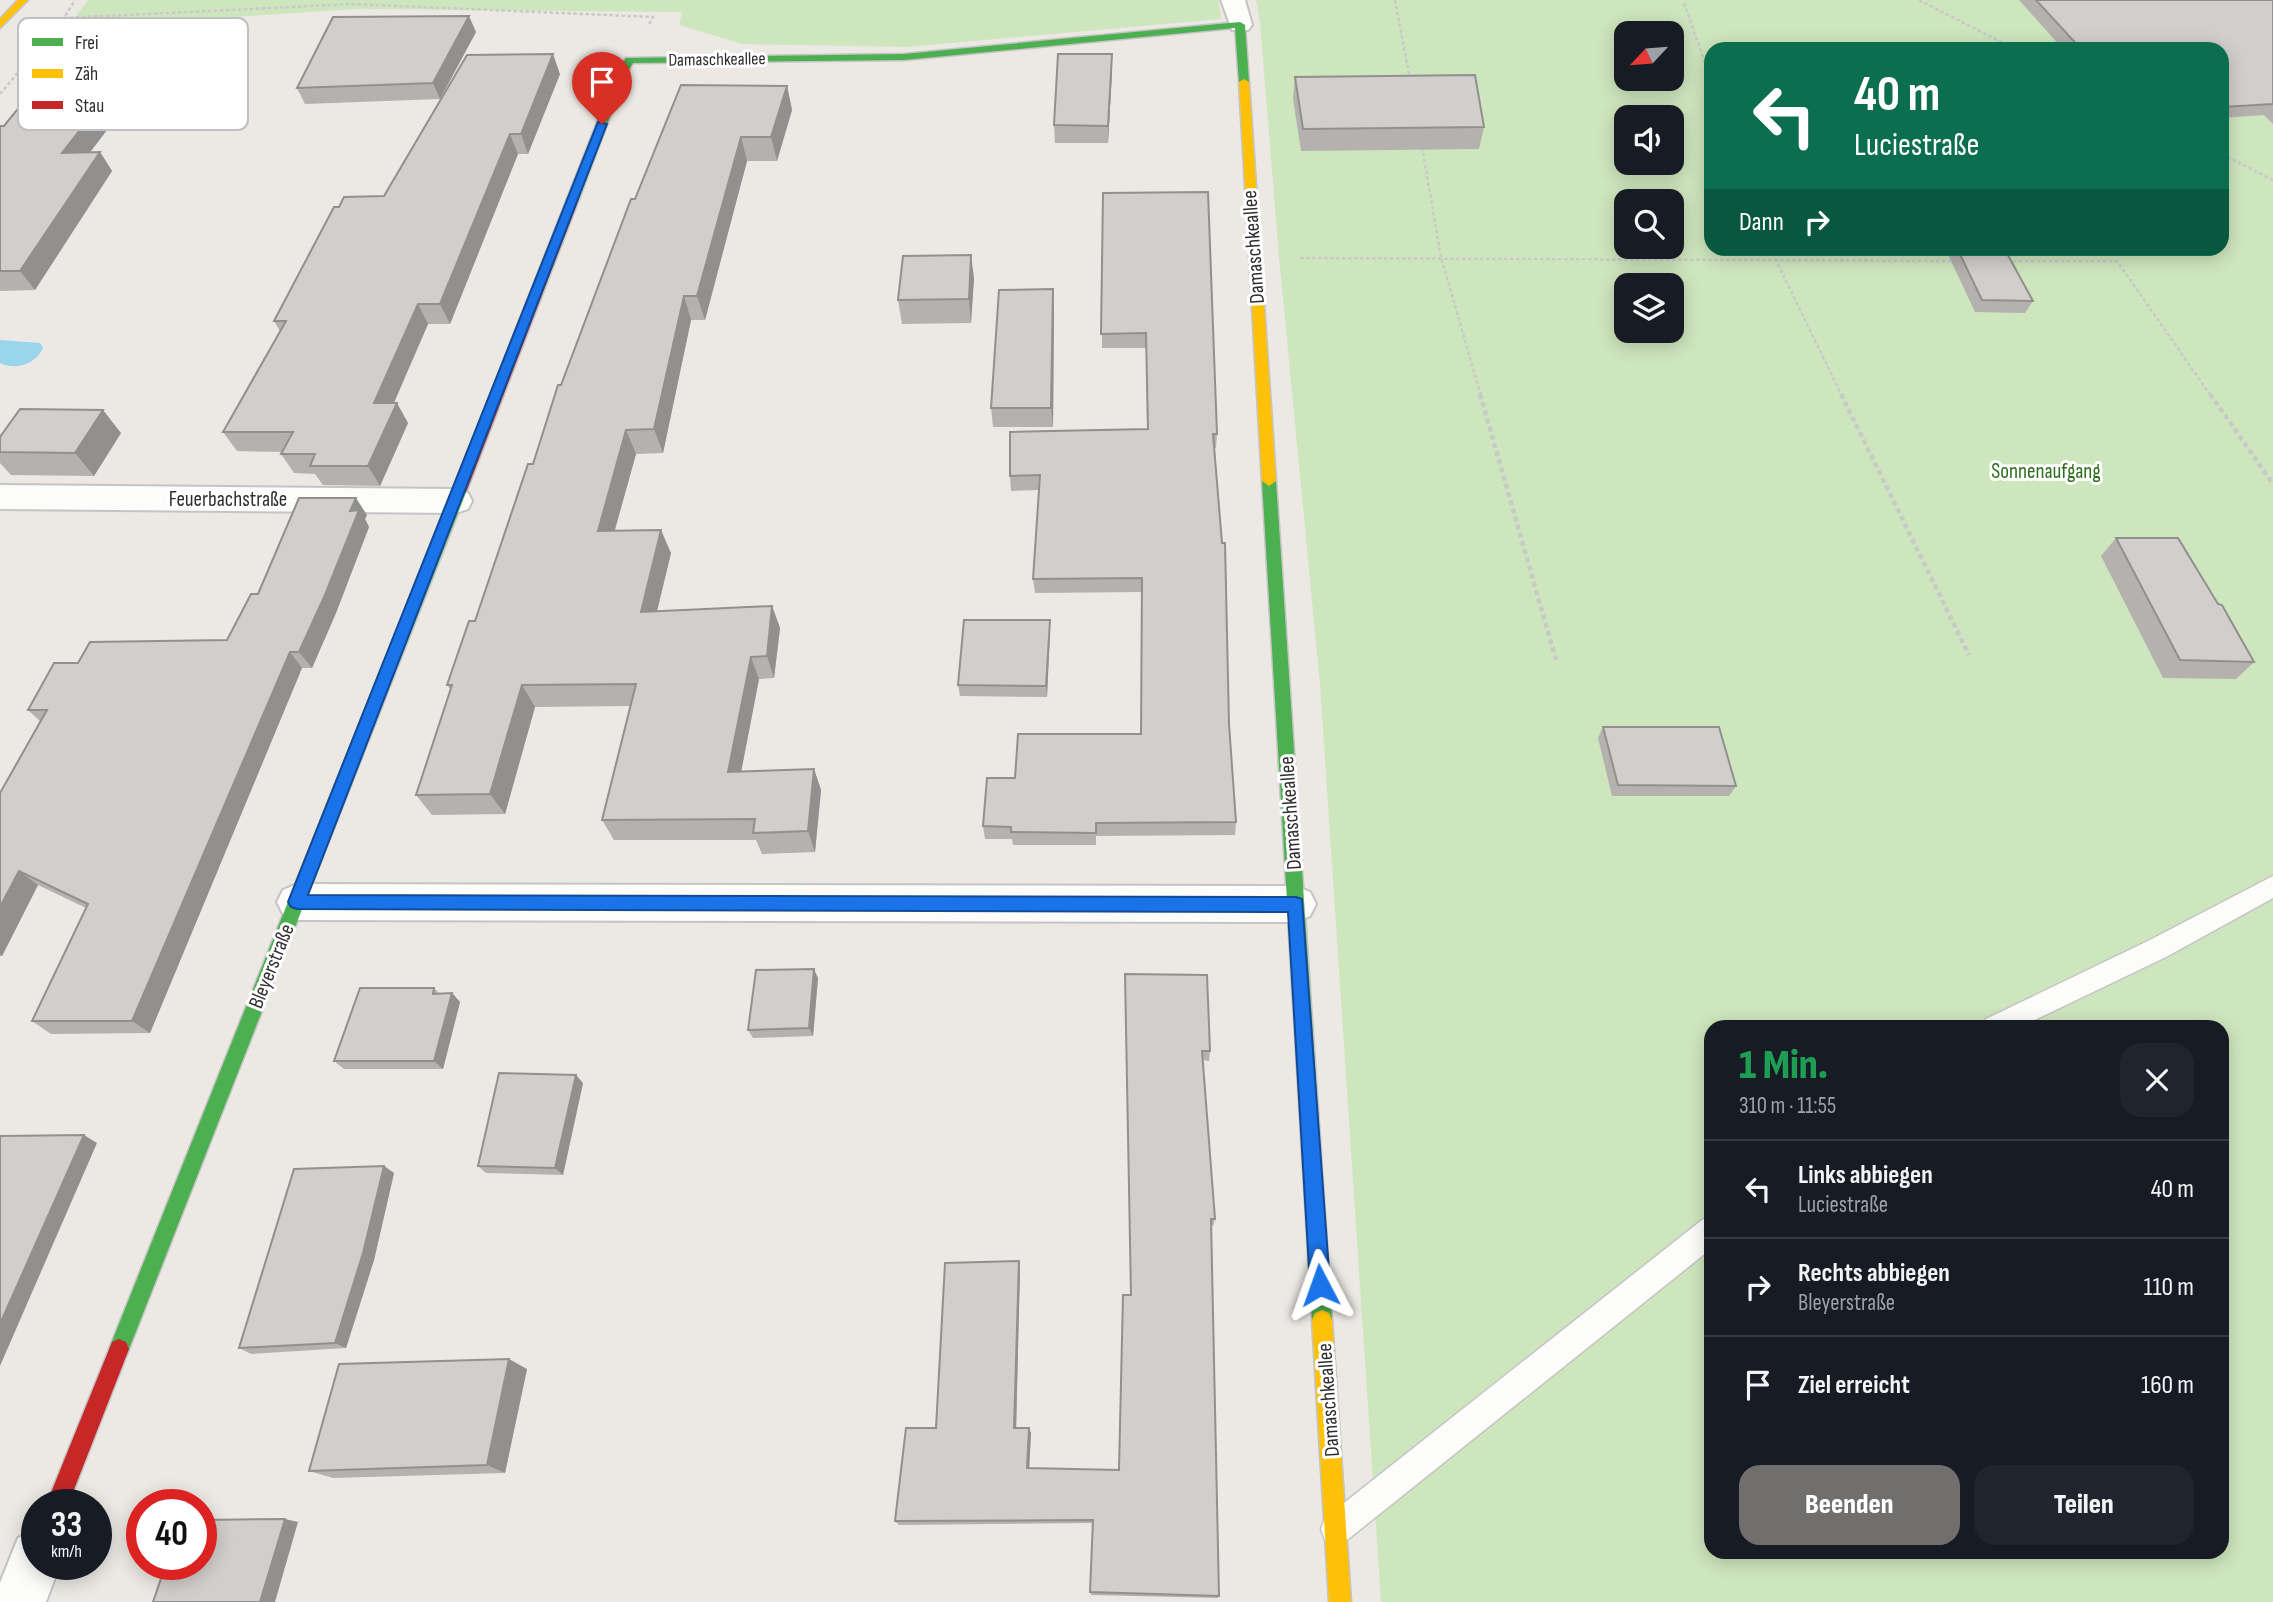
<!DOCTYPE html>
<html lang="de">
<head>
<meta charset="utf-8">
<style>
	body { margin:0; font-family:"Sofia Sans Condensed",sans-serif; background:#20242c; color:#f1f3f6; height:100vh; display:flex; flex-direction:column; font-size:26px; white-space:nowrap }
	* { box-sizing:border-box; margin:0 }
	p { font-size:23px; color:#9ea1a6 }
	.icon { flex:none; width:38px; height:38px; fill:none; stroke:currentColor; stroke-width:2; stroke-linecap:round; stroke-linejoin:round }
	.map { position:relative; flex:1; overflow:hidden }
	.panel { position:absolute; left:1704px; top:1020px; width:525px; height:539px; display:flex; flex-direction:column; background:#171b24; border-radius:21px; box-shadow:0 4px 18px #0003 }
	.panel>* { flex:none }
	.banner { position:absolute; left:1704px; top:42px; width:525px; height:214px; border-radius:21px; box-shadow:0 4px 18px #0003; background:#0b6e4f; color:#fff; overflow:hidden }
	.needle { width:46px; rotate:244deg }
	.tools { position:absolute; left:1614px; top:21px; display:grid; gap:14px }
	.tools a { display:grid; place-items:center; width:70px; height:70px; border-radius:14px; background:#171b24; box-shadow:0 4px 18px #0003; font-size:35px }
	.speed { position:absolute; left:21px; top:1489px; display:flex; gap:14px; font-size:35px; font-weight:700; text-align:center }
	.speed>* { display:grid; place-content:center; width:91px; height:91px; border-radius:50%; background:#171b24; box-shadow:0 4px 18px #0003; line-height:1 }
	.speed small { font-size:18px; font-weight:400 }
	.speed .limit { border:10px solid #d22; background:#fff; color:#111 }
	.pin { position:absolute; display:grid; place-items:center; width:60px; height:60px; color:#fff; margin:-72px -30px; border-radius:50% 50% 50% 0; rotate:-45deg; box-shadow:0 0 7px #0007 }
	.pin .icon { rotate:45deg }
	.me { position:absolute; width:77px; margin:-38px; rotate:356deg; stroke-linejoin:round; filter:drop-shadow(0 0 5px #0008) }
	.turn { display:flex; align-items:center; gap:24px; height:147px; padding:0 35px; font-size:32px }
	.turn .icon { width:91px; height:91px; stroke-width:2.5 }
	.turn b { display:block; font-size:49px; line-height:60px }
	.then { display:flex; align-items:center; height:66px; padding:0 35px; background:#0003; gap:14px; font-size:26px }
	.round { display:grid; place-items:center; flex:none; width:74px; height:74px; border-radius:21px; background:#20242c }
	.overview { display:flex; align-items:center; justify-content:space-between; height:119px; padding:0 35px }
	h1 { font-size:42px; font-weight:800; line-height:52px; color:#1e9e55 }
	.action { display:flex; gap:14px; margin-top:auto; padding:14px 35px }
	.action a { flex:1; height:80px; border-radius:21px; background:#706f6e; color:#fff; font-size:28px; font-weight:800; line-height:80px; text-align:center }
	.action a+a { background:#20242c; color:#f1f3f6 }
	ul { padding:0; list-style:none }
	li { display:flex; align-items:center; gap:21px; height:98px; padding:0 35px; border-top:2px solid #363941 }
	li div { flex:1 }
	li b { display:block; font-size:26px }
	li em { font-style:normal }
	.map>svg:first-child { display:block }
	.green { fill:#cee6be; fill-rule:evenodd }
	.water { fill:#99d6ec }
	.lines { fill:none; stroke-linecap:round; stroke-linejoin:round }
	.lane-casing { stroke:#c5c4c5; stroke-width:3 }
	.street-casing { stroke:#c5c4c5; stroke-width:4 }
	.fast-casing { stroke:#c5c4c5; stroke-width:3 }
	.slow-casing { stroke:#c5c4c5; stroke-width:3 }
	.jam-casing { stroke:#c5c4c5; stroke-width:3 }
	.path-far1 { stroke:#c9c9c8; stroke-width:2.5; stroke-dasharray:3.5 2.5; stroke-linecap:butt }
	.path { stroke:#c9c9c8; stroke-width:4.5; stroke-dasharray:5 3.5; stroke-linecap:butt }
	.lane { fill:#fcfcfb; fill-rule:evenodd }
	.street { fill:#fcfcfb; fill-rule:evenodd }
	.fast { fill:#4caf50; fill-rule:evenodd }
	.slow { fill:#ffc107; fill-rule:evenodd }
	.jam { fill:#c62828; fill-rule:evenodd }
	.wall { fill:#b4b1af }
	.shaded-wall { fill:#92908e }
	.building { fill:#d1cecb; stroke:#92908e; stroke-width:2 }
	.route { fill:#1a73e8; stroke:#114b97; stroke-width:2 }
	.labels { text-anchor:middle; stroke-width:6; stroke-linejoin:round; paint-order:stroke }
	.far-street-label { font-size:18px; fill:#2e2e2e; stroke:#fff }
	.street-label { font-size:21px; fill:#2e2e2e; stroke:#fff }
	.park-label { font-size:21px; fill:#2c6e1b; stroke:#fff }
	.key { fill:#fff; stroke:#c0c0c0; stroke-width:2 }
	.key-label { font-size:19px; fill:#2e2e2e }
</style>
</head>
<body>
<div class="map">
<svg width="2273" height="1602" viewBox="0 0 2273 1602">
	<rect width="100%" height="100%" fill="#ece8e4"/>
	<g class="green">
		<polygon points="88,0 1218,0 1221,19 907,47 742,44 679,25 682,12 356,9 67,28"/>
		<path d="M1256,0h1017v1602h-892l-61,-918 -41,-427 -19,-234zM1626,33h45v46h-45zM1712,49h510v199h-510zM1626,117h45v46h-45zM1626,201h45v46h-45zM1626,285h45v46h-45zM1712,1027h510v525h-510z"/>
	</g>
	<path class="water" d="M0,340l40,3 3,5c-7,16 -28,23 -43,15z"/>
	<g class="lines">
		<defs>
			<g id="lane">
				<polygon points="2273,876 2273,898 2166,957 2020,1027 1982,1027 1986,1019 2148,941"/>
				<polygon points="1712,1216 1712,1248 1347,1540 1336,1544 1325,1540 1321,1529 1325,1518 1702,1220"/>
			</g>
			<g id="street">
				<polygon points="1221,0 1245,0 1252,25 1248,30 1232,30"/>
				<polygon points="0,485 456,489 468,493 472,501 468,509 456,513 0,509"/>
				<polygon points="297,884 1296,886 1310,892 1316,904 1310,916 1296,922 297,920 283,914 277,902 283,890"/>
				<polygon points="37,1531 37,1564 60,1564 46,1602 0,1602 0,1583 18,1538"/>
			</g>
			<g id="fast">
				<polygon points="1240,22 1245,25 1249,82 1244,85 1239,82 1235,28 904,60 633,63 626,74 579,199 573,202 567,199 616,74 626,58 904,54"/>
				<polygon points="1269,476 1276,481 1332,1320 1329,1327 1322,1330 1315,1327 1312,1320 1262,481"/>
				<polygon points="460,485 467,490 129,1349 126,1356 119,1359 112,1356 109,1349 453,490"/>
			</g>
			<g id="slow">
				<polygon points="18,0 28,0 0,28 0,19"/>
				<polygon points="1244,79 1249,82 1276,481 1269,486 1262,481 1239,82"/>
				<polygon points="1322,1310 1329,1313 1332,1320 1351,1602 1329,1602 1312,1320 1315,1313"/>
			</g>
			<g id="jam">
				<polygon points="573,196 579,199 467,490 465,493 455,493 453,490 567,199"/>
				<polygon points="119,1339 126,1342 129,1349 68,1505 46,1505 112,1342"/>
			</g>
		</defs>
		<use href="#lane" class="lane-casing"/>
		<use href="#street" class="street-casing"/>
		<use href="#fast" class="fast-casing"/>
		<use href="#slow" class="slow-casing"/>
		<use href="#jam" class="jam-casing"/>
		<g class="path-far1">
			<polyline points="1395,0 1410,80"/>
			<polyline points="1919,0 2015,49"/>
			<polyline points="1684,3 1712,83"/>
			<polyline points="64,18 352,4 653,17 648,26"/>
			<polyline points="0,94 64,18 75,0"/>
			<polyline points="1422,147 1441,257 1481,396"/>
			<polyline points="2222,154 2273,180"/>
			<polyline points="1770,248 1842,396"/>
			<polyline points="1300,258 1957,261"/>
			<polyline points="2007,261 2117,261 2211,396"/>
		</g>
		<g class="path">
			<polyline points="1480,394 1556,660"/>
			<polyline points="1841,394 1969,655"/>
			<polyline points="2210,394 2273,484"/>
		</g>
		<use href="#lane" class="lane"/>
		<use href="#street" class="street"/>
		<use href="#fast" class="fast"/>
		<use href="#slow" class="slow"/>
		<use href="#jam" class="jam"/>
	</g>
	<g class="wall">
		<polygon points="2019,0 2273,0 2273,124 2264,115 2222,118 2222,49 2063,49"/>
		<polygon points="476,32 440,99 305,104 297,88"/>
		<polygon points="1112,54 1112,71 1108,143 1055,143 1054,125"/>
		<polygon points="152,71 90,152 100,152 112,171 35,290 0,291 0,126 4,126"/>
		<polygon points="560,74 528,154 518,154 450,324 428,324 394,403 408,423 380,486 323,485 315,474 294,473 281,454 282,452 237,451 223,432 280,331 274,321 339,207 384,196"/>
		<polygon points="1295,77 1484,127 1479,149 1301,151 1293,99"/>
		<polygon points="787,86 792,110 777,161 747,161 705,320 691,320 663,453 636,454 615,530 671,553 657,612 772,606 780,628 774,678 759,679 741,772 814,769 821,790 815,852 762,854 756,840 614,840 602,820 630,706 535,707 505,814 432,815 416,795 451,690 447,685 475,621 533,464 561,385 635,199"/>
		<polygon points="1103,193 1217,434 1216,448 1214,448 1229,724 1236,822 1235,835 1096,836 1096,845 1013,845 1012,839 985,839 983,826 1015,778 1141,734 1142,592 1035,593 1033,579 1039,490 1011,491 1010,476 1147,429 1146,348 1102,348"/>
		<polygon points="1945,248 2004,248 2033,301 2025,313 1975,312"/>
		<polygon points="974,278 971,323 902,324 898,300"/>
		<polygon points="1053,289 1054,308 1053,427 993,427 991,408"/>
		<polygon points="121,433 94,476 11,475 0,463 0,437"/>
		<polygon points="367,515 365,519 369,527 336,613 312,668 302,668 150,1033 51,1034 32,1021 86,908 38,885 2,956 0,956 0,793 40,721 28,710 78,663 227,640 258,594"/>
		<polygon points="2116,538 2254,662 2236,679 2163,678 2101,556"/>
		<polygon points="1050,620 1050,631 1047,697 960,696 958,685"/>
		<polygon points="1603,727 1736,786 1729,796 1612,796 1598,738"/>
		<polygon points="1125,974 1210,1051 1209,1061 1203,1060 1215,1219 1213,1226 1211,1226 1219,1596 1218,1598 1091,1595 1093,1523 899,1525 895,1521 936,1428 1019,1261 1020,1268 1016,1428 1031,1433 1029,1468 1119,1470 1131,1295"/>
		<polygon points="818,978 813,1036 753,1038 748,1030"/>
		<polygon points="434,988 440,994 452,993 460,1002 443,1069 344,1069 334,1061"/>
		<polygon points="583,1083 563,1175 486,1173 478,1166"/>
		<polygon points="384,1166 394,1173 374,1260 346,1348 251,1354 239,1348"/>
		<polygon points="527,1369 505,1473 333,1478 309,1471"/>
	</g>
	<g class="shaded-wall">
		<polygon points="469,16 476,32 440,99 433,83"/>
		<polygon points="141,52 152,71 75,172 62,153"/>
		<polygon points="553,54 560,74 528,154 521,134"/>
		<polygon points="1112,54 1112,71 1108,143 1108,126"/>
		<polygon points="787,86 792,110 777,161 771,137"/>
		<polygon points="510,134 518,154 450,324 440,304"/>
		<polygon points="741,137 747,161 705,320 697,296"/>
		<polygon points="100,152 112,171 35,290 20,271"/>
		<polygon points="971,255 974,278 971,323 969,299"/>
		<polygon points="1053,289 1054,308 1053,427 1051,408"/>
		<polygon points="684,296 691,320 663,453 654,429"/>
		<polygon points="418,304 428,324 385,423 374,403"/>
		<polygon points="397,403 408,423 380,486 368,466"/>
		<polygon points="103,410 121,433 94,476 75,453"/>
		<polygon points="626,430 636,454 608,554 598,531"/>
		<polygon points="356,498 367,515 365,519 369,527 336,613 312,668 299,652 350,511"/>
		<polygon points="661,530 671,553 651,635 641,612"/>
		<polygon points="772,606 780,628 774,678 767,656"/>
		<polygon points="1050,620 1050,631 1047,697 1046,686"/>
		<polygon points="290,652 302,668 150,1033 132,1021"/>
		<polygon points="751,657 759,679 737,793 728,772"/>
		<polygon points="522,685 535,707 505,814 490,794"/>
		<polygon points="814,769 821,790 815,852 808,831"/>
		<polygon points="19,871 38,885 2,956 0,954 0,907"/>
		<polygon points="814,969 818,978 813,1036 809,1028"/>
		<polygon points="452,993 460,1002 443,1069 434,1061"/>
		<polygon points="576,1075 583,1083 563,1175 555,1168"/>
		<polygon points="84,1135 97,1143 0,1366 0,1324"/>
		<polygon points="384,1166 394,1173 374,1260 346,1348 335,1343"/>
		<polygon points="1019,1261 1020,1268 1016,1433 1014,1428"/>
		<polygon points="509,1359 527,1369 505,1473 487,1465"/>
		<polygon points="1029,1428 1031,1433 1029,1472 1027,1468"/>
		<polygon points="285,1519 298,1522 275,1602 260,1602"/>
	</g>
	<g class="building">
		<polygon points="2036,0 2273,0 2273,104 2222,107 2222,49 2081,49"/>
		<polygon points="469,16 433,83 297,88 333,17"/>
		<polygon points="64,52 141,52 62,153 100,152 20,271 0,271 0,126 4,126"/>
		<polygon points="553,54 521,134 510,134 440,304 418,304 374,403 397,403 368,466 310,466 315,454 281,454 293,432 223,432 286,321 274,321 334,207 339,207 344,197 384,196 467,55"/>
		<polygon points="1058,54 1112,54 1108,126 1054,125"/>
		<polygon points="1475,75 1484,127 1303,129 1295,77"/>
		<polygon points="681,85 787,86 771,137 741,137 697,296 684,296 654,429 626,430 598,531 661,530 641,612 772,606 767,656 751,657 728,772 814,769 808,831 753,833 755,819 602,820 636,684 522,685 490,794 416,795 452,685 447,685 469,621 475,621 528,464 533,464 558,385 561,385 631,199 635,199"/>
		<polygon points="1208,192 1217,434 1213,434 1222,543 1225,543 1229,724 1236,822 1096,823 1096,833 1011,832 1011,827 983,826 987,778 1015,778 1018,734 1141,734 1142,578 1033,579 1040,475 1010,476 1010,432 1148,429 1146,333 1101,334 1103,193"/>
		<polygon points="1957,248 2004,248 2033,301 1982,300"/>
		<polygon points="971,255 969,299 898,300 903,256"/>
		<polygon points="1053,289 1051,408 991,408 999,290"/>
		<polygon points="20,409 103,410 75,453 0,452 0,437"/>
		<polygon points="299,498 356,498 350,511 359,510 324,597 299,652 290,652 132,1021 32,1021 88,904 19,871 0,907 0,793 47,710 28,710 54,663 78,663 90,642 227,640 251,594 258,594"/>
		<polygon points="2116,538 2178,538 2218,604 2222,605 2254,662 2180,660"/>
		<polygon points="964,620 1050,620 1046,686 958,685"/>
		<polygon points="1603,727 1719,727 1736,786 1618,785"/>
		<polygon points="814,969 809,1028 748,1030 756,970"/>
		<polygon points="1125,974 1207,975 1210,1051 1202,1051 1215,1219 1211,1219 1219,1596 1090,1592 1093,1520 895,1521 906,1428 936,1428 945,1263 1019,1261 1014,1428 1029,1428 1027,1468 1119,1470 1123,1295 1131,1295"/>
		<polygon points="360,988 434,988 433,994 452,993 434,1061 334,1061"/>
		<polygon points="499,1073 576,1075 555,1168 478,1166"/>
		<polygon points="84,1135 0,1324 0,1136"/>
		<polygon points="384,1166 363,1253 335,1343 239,1348 294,1169"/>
		<polygon points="509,1359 487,1465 309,1471 339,1364"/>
		<polygon points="285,1519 260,1602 153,1602 166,1564 201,1564 201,1520"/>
	</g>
	<polygon class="route" points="598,122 607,124 308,895 1296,897 1302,899 1330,1285 1327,1292 1320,1295 1313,1292 1310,1285 1288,912 297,909 291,907 288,902"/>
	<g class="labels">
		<g class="far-street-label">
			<text transform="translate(717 59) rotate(-1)" y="6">Damaschkeallee</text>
		</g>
		<g class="street-label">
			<text transform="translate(1253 247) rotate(-94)" y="7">Damaschkeallee</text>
			<text x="228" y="506">Feuerbachstraße</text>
			<text transform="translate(1290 813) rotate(-94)" y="7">Damaschkeallee</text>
			<text transform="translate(271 966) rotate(-68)" y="7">Bleyerstraße</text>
			<text transform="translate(1328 1400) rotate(-94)" y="7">Damaschkeallee</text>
		</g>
		<g class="park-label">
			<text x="2046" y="478">Sonnenaufgang</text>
		</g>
	</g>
	<rect x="18" y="18" width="230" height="112" rx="10" class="key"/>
	<rect x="32" y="38" width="31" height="8" fill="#4caf50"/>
	<rect x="32" y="69" width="31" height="9" fill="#ffc107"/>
	<rect x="32" y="101" width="31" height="8" fill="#c62828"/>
	<g class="key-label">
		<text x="75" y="49">Frei</text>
		<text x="75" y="80">Zäh</text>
		<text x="75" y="112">Stau</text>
	</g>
</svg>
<div class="tools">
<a><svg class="needle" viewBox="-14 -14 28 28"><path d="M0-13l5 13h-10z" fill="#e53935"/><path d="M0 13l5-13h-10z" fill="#9ea1a6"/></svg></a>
<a><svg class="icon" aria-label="sound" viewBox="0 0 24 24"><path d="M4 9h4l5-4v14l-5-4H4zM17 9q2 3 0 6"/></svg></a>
<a><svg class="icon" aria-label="search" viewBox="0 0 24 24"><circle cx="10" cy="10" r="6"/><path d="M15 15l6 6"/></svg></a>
<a><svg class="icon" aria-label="layers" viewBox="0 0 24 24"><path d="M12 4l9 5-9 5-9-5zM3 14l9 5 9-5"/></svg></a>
</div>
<div class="speed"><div>33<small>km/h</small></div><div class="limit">40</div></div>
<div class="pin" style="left:602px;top:124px;background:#d93025"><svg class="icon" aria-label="arrive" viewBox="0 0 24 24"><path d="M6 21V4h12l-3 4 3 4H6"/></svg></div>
<svg class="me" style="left:1320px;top:1285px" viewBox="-20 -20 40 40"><path d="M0-17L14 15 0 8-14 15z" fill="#1a73e8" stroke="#fff" stroke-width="4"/></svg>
<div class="banner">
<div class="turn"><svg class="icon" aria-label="left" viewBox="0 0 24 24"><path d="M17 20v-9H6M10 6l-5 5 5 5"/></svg><div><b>40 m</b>Luciestraße</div></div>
<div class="then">Dann<svg class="icon" aria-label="right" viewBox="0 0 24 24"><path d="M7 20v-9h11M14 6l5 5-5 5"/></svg></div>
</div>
<section class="panel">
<div class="overview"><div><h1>1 Min.</h1><p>310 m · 11:55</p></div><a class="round"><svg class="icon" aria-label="close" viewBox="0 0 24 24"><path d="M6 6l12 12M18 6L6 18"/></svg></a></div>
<ul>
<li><svg class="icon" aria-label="left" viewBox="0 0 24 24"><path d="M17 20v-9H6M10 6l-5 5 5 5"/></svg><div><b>Links abbiegen</b><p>Luciestraße</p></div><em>40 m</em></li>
<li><svg class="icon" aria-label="right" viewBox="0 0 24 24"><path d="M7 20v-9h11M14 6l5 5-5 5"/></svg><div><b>Rechts abbiegen</b><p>Bleyerstraße</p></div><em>110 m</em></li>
<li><svg class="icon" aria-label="arrive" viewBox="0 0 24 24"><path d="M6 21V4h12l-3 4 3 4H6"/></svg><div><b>Ziel erreicht</b></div><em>160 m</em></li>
</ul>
<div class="action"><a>Beenden</a><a>Teilen</a></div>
</section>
</div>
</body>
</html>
